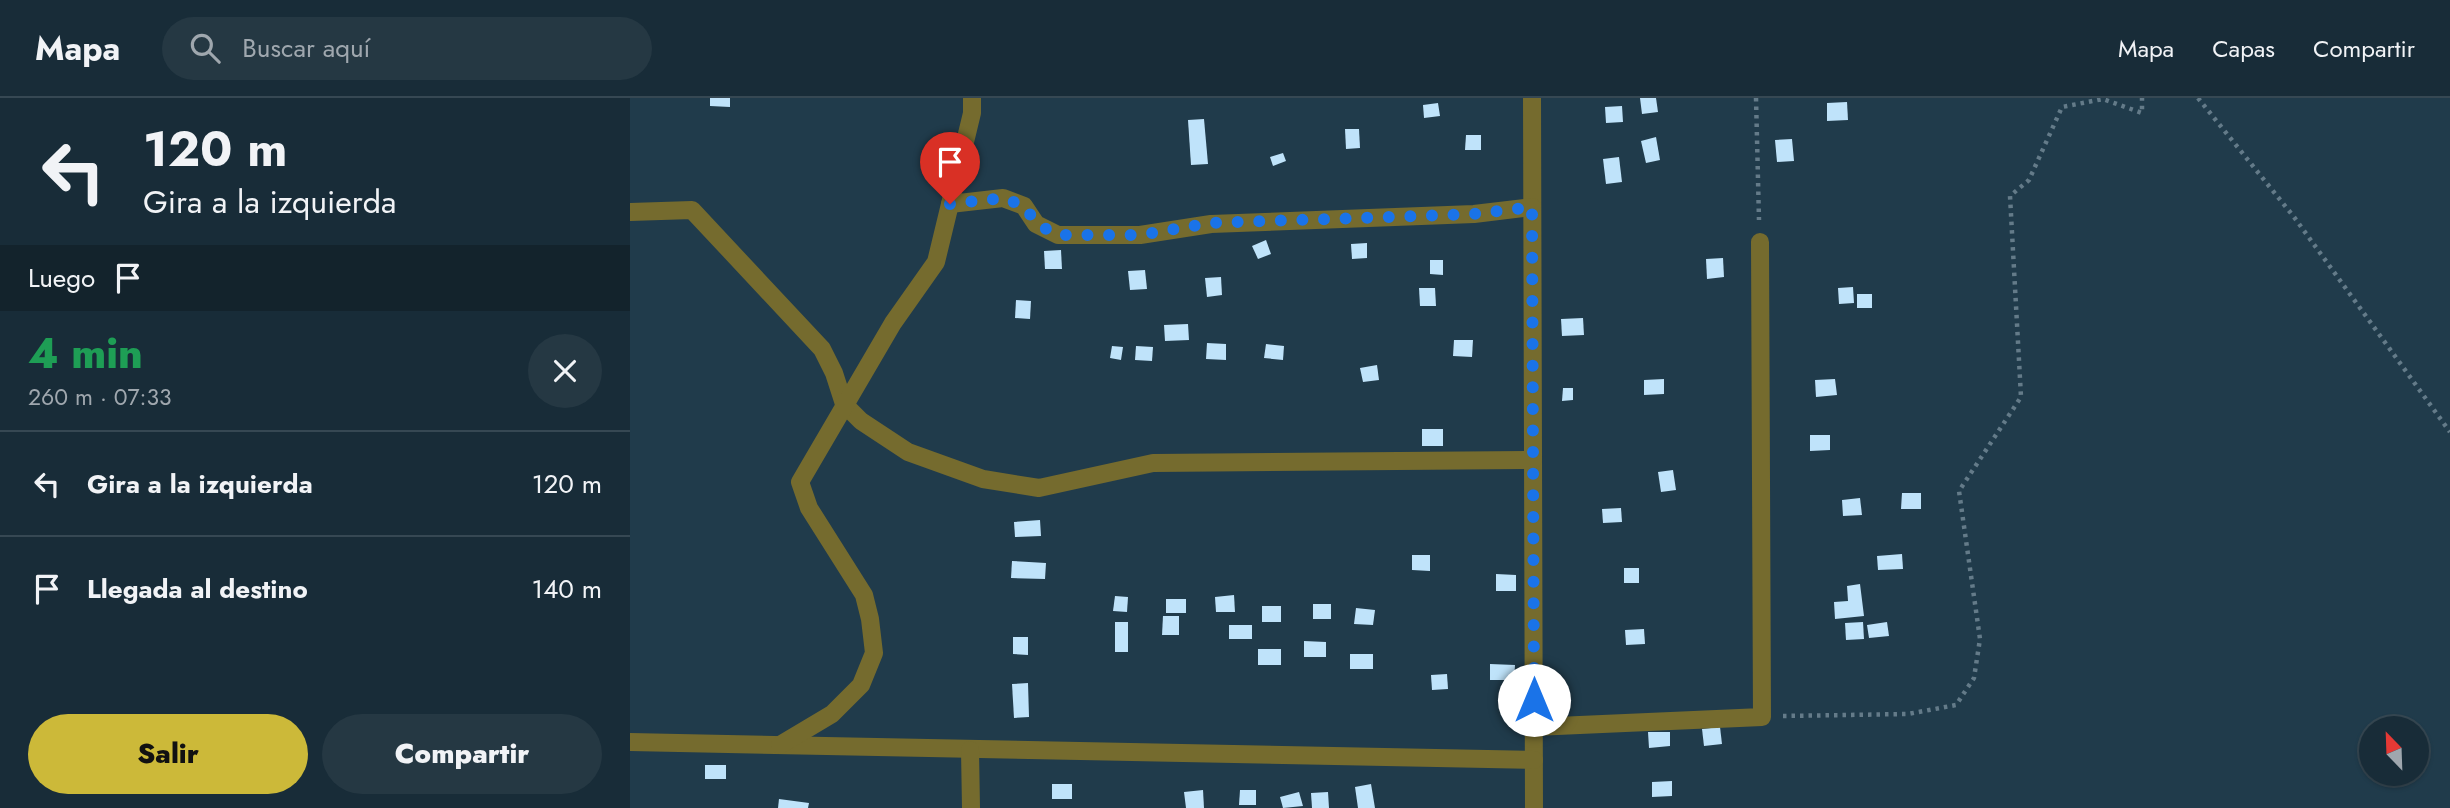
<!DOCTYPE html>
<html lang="es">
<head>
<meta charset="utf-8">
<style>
	body { margin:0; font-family:Jost,sans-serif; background:#253843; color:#f1f3f6; height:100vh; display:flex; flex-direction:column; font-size:26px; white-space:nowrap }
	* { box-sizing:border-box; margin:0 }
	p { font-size:23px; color:#9fa7ae }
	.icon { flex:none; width:38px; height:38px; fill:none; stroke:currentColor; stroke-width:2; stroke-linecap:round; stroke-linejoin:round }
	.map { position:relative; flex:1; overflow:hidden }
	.side { display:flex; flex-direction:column; background:#182c38; width:630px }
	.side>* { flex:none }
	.top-card { background:#182c38; color:#f1f3f6; overflow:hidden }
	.needle { width:46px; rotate:337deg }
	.buttons { position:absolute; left:1729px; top:618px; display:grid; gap:14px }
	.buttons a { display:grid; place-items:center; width:70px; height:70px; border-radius:50%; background:#182c38; box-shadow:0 2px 5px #0004,0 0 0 2px #364853; font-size:35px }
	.pin { position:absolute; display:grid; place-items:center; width:60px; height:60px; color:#fff; margin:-72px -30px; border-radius:50% 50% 50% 0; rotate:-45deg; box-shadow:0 0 7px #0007 }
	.pin .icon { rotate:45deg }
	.me { position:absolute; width:77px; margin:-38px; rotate:0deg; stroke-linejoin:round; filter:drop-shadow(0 0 5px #0008) }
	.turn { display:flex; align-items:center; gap:24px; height:147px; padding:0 28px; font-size:32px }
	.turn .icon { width:91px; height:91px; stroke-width:2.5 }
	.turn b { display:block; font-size:49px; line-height:60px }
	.then { display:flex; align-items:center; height:66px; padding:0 28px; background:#0003; gap:14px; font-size:26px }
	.round { display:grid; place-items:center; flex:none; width:74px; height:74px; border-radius:37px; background:#253843 }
	.headline { display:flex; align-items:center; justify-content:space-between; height:119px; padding:0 28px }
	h1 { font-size:42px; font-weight:800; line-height:52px; color:#1e9e55 }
	.action { display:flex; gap:14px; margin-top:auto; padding:14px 28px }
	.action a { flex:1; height:80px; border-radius:42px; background:#ccb939; color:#111; font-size:28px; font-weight:800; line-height:80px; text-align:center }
	.action a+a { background:#253843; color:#f1f3f6 }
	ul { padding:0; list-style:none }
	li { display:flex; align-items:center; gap:21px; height:105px; padding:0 28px; border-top:2px solid #364853 }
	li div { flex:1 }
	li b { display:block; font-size:26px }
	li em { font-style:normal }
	header { display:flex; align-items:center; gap:42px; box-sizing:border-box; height:98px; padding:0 35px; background:#182c38; border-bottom:2px solid #364853 }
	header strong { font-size:33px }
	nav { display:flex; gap:38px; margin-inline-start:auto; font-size:24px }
	.search { width:490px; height:63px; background:#253843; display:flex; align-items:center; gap:18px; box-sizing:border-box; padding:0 24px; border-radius:38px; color:#9fa7ae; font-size:26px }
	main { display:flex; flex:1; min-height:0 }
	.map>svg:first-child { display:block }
	.building { fill:#bfe3fa }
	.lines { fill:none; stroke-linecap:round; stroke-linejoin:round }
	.path { stroke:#647b89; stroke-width:4.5; stroke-dasharray:3.5 5; stroke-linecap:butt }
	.minor { stroke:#756b2e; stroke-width:18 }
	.route { stroke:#1a73e8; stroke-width:12; stroke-dasharray:0 21.6 }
</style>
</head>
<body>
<header>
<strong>Mapa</strong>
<div class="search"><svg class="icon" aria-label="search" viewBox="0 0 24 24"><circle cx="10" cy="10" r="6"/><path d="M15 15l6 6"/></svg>Buscar aquí</div>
<nav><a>Mapa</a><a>Capas</a><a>Compartir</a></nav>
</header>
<main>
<section class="side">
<div class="top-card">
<div class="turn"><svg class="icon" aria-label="left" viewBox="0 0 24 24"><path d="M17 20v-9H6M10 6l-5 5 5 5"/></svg><div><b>120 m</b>Gira a la izquierda</div></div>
<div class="then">Luego<svg class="icon" aria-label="arrive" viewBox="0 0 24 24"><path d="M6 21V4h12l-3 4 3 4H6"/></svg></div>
</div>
<div class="headline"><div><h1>4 min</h1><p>260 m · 07:33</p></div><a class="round"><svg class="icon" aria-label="close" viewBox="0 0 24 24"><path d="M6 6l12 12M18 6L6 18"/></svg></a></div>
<ul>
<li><svg class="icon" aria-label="left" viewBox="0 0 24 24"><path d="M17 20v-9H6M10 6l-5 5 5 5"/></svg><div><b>Gira a la izquierda</b></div><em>120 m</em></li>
<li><svg class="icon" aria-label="arrive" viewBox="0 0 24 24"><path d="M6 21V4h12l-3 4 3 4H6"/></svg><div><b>Llegada al destino</b></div><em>140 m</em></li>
</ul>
<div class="action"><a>Salir</a><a>Compartir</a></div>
</section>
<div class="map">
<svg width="1820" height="710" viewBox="0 0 1820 710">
	<rect width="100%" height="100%" fill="#203b4b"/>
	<g class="building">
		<polygon points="80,0 100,0 100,9 80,8"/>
		<polygon points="1010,0 1026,0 1028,14 1012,16"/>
		<polygon points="1217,4 1218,22 1197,23 1197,5"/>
		<polygon points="808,5 810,18 794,20 793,7"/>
		<polygon points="992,8 993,24 976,25 975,9"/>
		<polygon points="574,21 578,66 561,67 558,22"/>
		<polygon points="715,31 729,31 730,50 716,51"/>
		<polygon points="836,37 851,37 851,52 835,52"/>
		<polygon points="1026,39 1030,62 1016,65 1011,43"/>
		<polygon points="1162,41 1164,63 1147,64 1145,42"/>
		<polygon points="306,43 322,48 315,70 299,65"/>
		<polygon points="653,55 656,63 643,68 640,59"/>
		<polygon points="989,59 992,84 976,86 973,61"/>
		<polygon points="636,142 641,156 628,161 622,148"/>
		<polygon points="737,145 737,160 722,161 721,146"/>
		<polygon points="431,152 432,171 415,171 414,153"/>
		<polygon points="1093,160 1094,179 1077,181 1076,161"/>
		<polygon points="800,162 813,162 813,177 800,176"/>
		<polygon points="515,172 517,191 500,192 498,173"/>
		<polygon points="591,179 592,197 577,199 575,180"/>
		<polygon points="1223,189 1224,205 1209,206 1208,190"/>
		<polygon points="789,190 805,190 806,208 790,208"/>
		<rect x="1227" y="196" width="15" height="14"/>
		<polygon points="386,202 401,203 400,221 385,220"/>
		<polygon points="953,220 954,237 932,238 931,221"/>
		<polygon points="558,226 559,242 535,243 534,227"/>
		<polygon points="824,242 843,242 842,259 823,258"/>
		<polygon points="577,245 596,246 596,262 576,261"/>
		<polygon points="636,246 654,248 653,262 634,260"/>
		<polygon points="482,248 493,249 491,262 480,260"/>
		<polygon points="506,248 523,249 522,263 505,262"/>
		<polygon points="747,267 749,282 733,284 730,270"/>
		<polygon points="1034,281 1034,296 1014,297 1014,282"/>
		<polygon points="1205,281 1207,297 1186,299 1185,282"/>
		<polygon points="933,290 943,290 943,302 932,303"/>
		<rect x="792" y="331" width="21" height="17"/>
		<polygon points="1180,337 1200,337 1200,352 1180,353"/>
		<polygon points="1043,372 1046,392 1031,394 1028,374"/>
		<polygon points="1272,395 1291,395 1291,411 1271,411"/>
		<polygon points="1230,400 1232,417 1213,418 1212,402"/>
		<polygon points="991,410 992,424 973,425 972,411"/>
		<polygon points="410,422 411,438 385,439 384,424"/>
		<polygon points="1272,456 1273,471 1248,472 1247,458"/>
		<polygon points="782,457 800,457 800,473 782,472"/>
		<polygon points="382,463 416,465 415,481 381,480"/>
		<rect x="994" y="470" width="15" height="15"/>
		<polygon points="866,476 886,477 886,493 866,493"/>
		<polygon points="1230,486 1234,518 1205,521 1204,504 1218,503 1217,488"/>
		<polygon points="604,497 605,514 586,514 585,499"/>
		<polygon points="485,498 498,499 497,514 483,513"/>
		<rect x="536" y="501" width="20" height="14"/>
		<rect x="683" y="506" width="18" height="15"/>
		<rect x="632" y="508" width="19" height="16"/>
		<polygon points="726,510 745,512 743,527 724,526"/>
		<polygon points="533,518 549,518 549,537 532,537"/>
		<rect x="485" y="524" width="13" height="30"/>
		<polygon points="1233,524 1234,541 1216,542 1215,525"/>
		<polygon points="1257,524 1259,538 1239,540 1237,527"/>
		<rect x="599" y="527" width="23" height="14"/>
		<polygon points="1014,531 1015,546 996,547 995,532"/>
		<polygon points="383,539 398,539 398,557 383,556"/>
		<polygon points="674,543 696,544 696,559 674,559"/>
		<rect x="628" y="551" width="23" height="16"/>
		<rect x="720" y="556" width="23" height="15"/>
		<polygon points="860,566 885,567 884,582 860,582"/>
		<polygon points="817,576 818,591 802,592 801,577"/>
		<polygon points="398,585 399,619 384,620 382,586"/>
		<polygon points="1090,629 1092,646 1074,648 1072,631"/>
		<polygon points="1018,634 1040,634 1040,648 1019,650"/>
		<rect x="75" y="667" width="21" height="14"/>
		<polygon points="1042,683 1042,698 1022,699 1022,684"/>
		<rect x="422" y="686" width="20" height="15"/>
		<polygon points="741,686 745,710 728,710 725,689"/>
		<polygon points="573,692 574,710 556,710 554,694"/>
		<polygon points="610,692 626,692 626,707 609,707"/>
		<polygon points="669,694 673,708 653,710 650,699"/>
		<polygon points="698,694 699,710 682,710 681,695"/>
		<polygon points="149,701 179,705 178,710 148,710"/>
	</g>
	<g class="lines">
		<g class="path">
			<polyline points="1126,0 1129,122"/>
			<polyline points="1568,0 1664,119 1820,334"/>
			<polyline points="1153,618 1278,616 1326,607 1344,580 1350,541 1329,393 1391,299 1380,98 1399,82 1432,9 1473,1 1512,15 1512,0"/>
		</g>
		<g class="minor">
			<polyline points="902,0 904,710"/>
			<polyline points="320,106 373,100 394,108 406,126 428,137 510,137 581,126 844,116 902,109"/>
			<polyline points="0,114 62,112 192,251 204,275 214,306 231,323 278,354 353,381 409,390 523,365 903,362"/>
			<polyline points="904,629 1132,619 1130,144"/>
			<polyline points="0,644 904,662"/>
			<polyline points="150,647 202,616 231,587 244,555 240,521 234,497 179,410 170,384 263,225 306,164 342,15 342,0"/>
			<polyline points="340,652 341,710"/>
		</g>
	</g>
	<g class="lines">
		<polyline class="route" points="320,106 373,100 394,108 407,126 428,137 510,137 581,125 844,116 902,109 904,602"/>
	</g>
</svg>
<div class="buttons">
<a><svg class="needle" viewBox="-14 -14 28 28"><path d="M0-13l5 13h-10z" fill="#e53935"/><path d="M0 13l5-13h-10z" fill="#9fa7ae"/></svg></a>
</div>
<div class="pin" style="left:320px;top:106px;background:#d93025"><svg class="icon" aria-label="arrive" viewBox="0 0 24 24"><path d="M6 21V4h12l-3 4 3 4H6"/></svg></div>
<svg class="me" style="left:904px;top:602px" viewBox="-20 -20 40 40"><circle r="19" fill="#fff"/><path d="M0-13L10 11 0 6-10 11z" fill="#1a73e8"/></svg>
</div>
</main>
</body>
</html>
